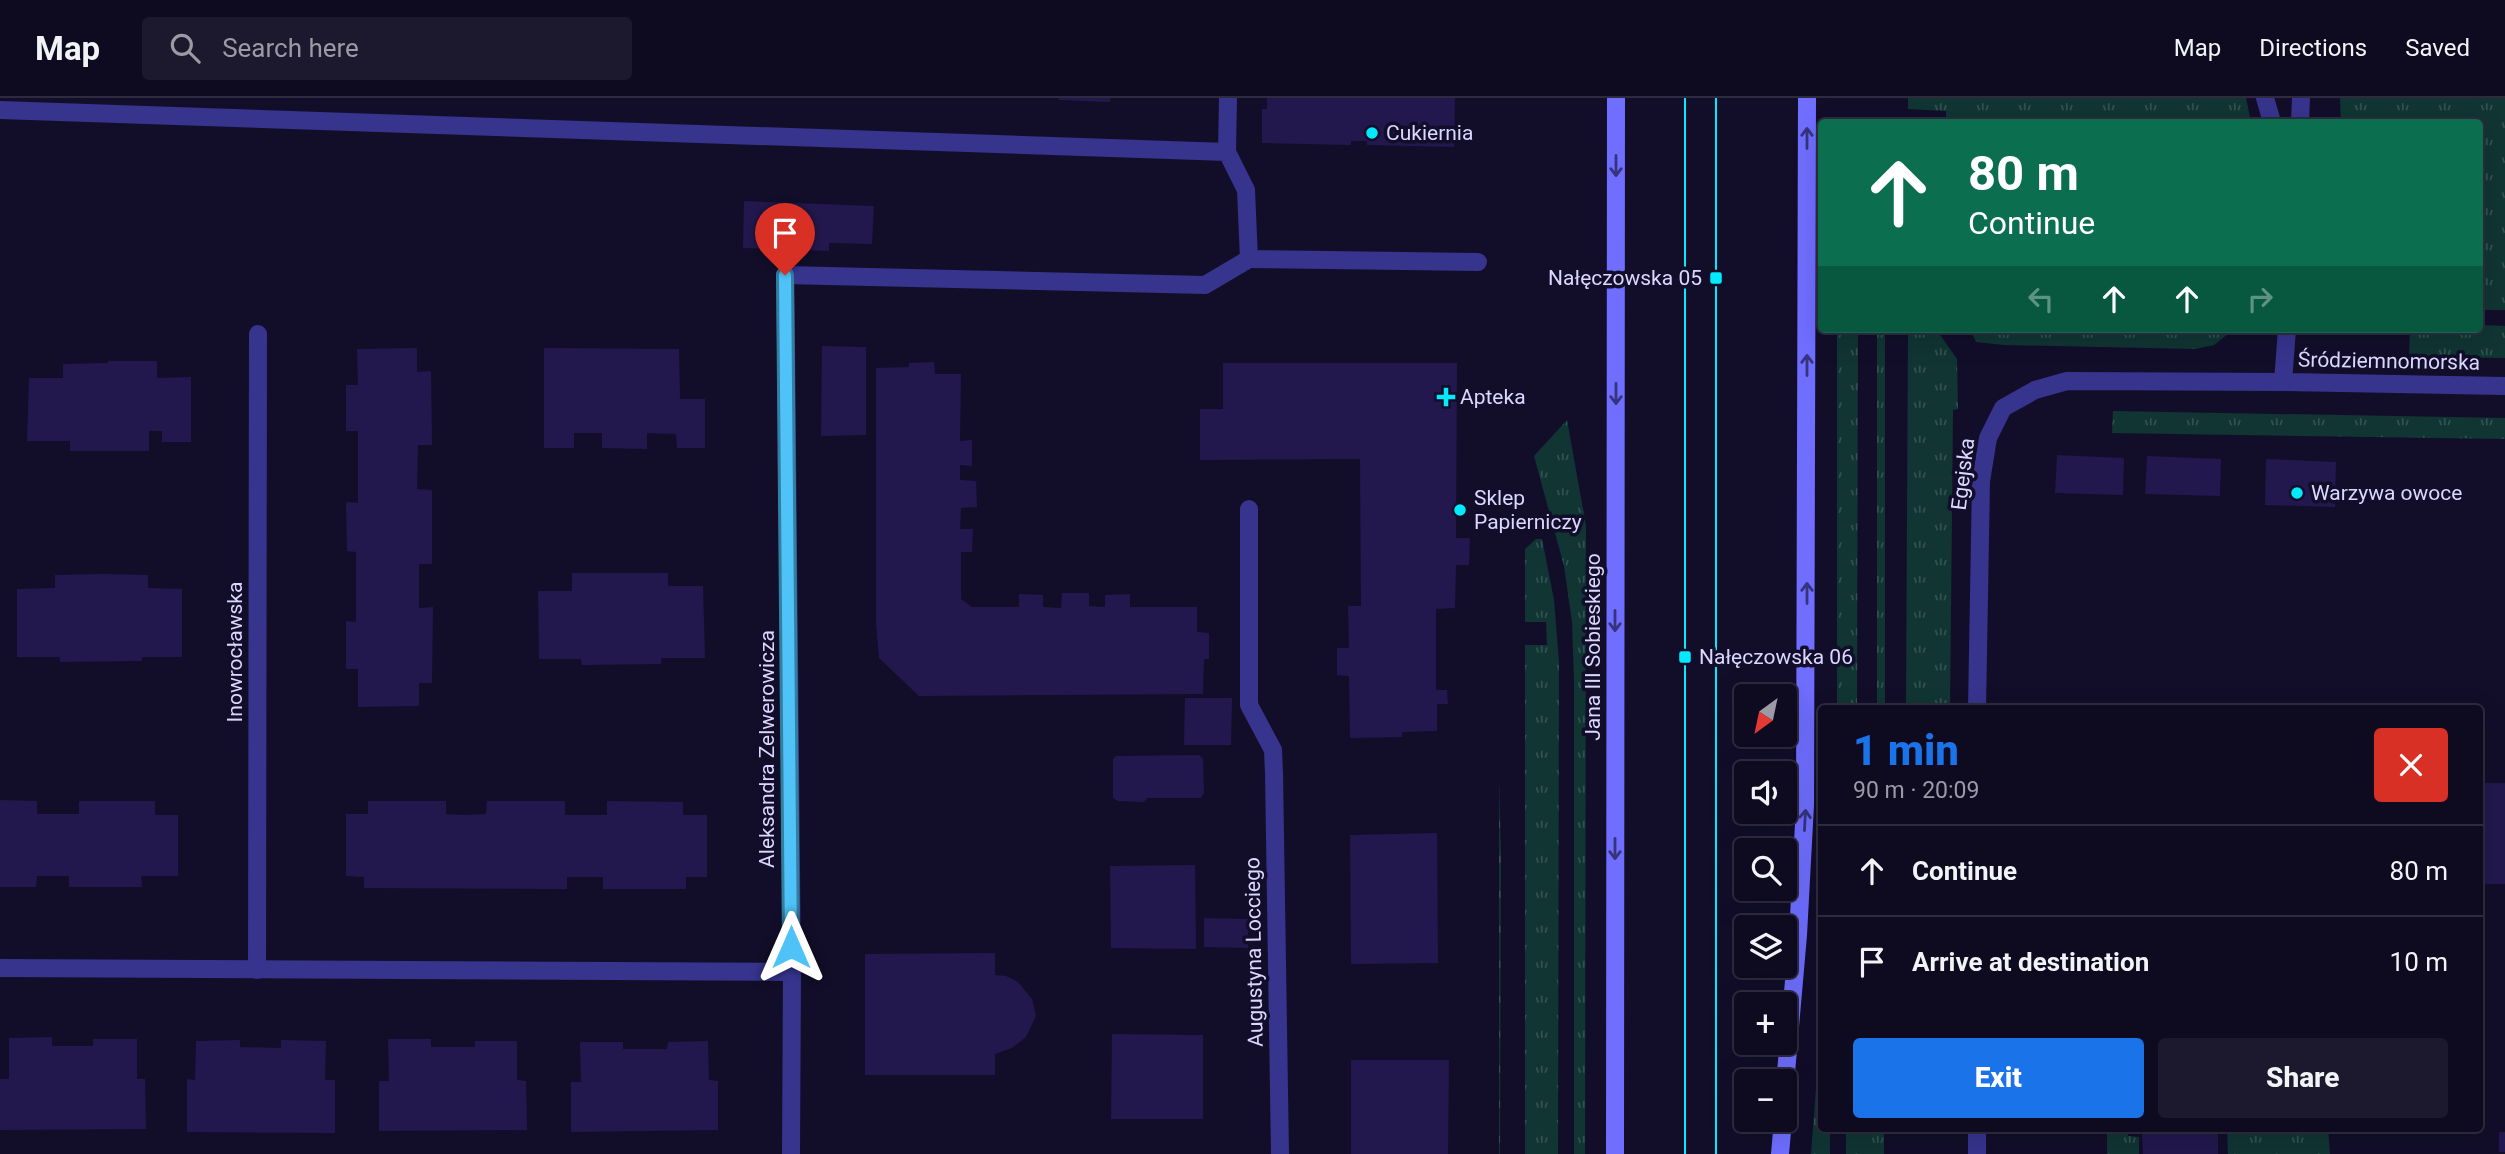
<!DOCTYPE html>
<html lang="en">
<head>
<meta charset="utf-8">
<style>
	body { margin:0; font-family:Roboto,sans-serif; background:#1c182d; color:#f1f3f6; height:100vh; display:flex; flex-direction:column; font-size:26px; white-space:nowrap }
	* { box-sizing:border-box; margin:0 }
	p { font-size:23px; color:#9b9aa5 }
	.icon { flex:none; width:38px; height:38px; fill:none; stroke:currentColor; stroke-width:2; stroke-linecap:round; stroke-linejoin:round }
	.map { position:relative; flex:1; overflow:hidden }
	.side { position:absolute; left:1818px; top:607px; width:665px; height:427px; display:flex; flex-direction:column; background:#0e0a20; border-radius:7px; box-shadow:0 7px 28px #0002,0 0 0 2px #2e2b3e }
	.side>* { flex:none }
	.hud { position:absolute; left:1818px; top:21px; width:665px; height:214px; border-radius:7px; box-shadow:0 7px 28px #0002,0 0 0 2px #2e2b3e; background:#0b6e4f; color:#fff; overflow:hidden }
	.needle { width:46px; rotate:213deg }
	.tools { position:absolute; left:1734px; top:586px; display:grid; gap:14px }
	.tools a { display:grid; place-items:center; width:63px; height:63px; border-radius:7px; background:#0e0a20; box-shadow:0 7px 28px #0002,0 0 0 2px #2e2b3e; font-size:35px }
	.pin { position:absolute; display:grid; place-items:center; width:60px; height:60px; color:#fff; margin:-72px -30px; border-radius:50% 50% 50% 0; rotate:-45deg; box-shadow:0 0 7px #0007 }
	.pin .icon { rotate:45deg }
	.me { position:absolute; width:77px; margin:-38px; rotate:0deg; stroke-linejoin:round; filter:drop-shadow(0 0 5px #0008) }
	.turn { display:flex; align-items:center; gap:24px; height:147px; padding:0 35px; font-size:32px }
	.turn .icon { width:91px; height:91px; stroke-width:2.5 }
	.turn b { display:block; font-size:49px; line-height:60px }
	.lanes { display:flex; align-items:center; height:66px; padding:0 35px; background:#0003; justify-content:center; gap:35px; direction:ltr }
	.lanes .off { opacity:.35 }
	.round { display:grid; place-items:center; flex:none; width:74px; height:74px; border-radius:7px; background:#1c182d }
	.headline { display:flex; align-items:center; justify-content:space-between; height:119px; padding:0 35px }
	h1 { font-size:42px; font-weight:800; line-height:52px; color:#1a73e8 }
	.action { display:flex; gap:14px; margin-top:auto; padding:14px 35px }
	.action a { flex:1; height:80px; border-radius:7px; background:#1a73e8; color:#fff; font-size:28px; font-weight:800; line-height:80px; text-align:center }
	.action a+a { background:#1c182d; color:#f1f3f6 }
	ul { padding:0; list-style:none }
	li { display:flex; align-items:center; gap:21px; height:91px; padding:0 35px; border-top:2px solid #2e2b3e }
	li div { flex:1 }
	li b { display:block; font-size:26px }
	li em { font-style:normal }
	header { display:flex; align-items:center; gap:42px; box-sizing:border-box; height:98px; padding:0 35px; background:#0e0a20; border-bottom:2px solid #2e2b3e }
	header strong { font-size:33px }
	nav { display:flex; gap:38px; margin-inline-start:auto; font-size:24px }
	.search { width:490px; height:63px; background:#1c182d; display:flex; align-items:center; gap:18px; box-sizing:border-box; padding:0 24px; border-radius:7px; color:#9b9aa5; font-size:26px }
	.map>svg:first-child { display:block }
	.grass { fill:url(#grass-tufts) }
	.building { fill:#22184d }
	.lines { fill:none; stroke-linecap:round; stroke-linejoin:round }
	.service { stroke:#36348d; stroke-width:18 }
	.minor { stroke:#36348d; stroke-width:18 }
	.secondary { stroke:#6f6eff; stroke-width:18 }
	.tram { stroke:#03eaff; stroke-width:2 }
	.oneway { stroke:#37347f }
	.route-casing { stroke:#337fa1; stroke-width:18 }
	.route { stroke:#4fc3f7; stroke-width:12 }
	.poi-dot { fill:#03eaff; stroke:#120e2a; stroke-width:2.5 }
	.labels { text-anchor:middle; stroke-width:7; stroke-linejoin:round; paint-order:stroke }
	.poi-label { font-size:21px; fill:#dbd7ff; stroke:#120e2a; text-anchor:start }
	.street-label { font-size:21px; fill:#dbd7ff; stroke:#120e2a }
</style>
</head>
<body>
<header>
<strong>Map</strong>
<div class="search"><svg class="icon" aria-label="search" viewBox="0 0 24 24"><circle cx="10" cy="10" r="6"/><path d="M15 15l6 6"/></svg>Search here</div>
<nav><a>Map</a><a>Directions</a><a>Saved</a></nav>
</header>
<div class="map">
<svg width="2505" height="1056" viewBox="0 0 2505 1056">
	<defs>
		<pattern id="grass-tufts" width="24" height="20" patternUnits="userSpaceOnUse" patternTransform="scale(1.75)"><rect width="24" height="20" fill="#103533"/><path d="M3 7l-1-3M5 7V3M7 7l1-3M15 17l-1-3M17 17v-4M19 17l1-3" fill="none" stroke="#325252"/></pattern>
	</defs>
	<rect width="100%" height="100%" fill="#120e2a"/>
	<g class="grass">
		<polygon points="1908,0 2246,0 2251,24 1946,24 1946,13 1908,11"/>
		<polygon points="2340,0 2505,0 2505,212 2480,212 2480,24 2341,24"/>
		<polygon points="2480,227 2505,228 2505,260 2409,259 2410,231 2480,231"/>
		<polygon points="1837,231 1858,231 1857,611 1837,611"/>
		<rect x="1877" y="231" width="8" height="380"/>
		<polygon points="1908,231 1936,231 1957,261 1958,311 1953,312 1950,611 1906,611"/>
		<polygon points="1970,231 2234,231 2214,247 2195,251 2004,247 1976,244"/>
		<polygon points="2113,313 2505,320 2505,341 2112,335"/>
		<polygon points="1567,322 1586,428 1585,1056 1574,1056 1574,583 1572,524 1564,468 1534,358"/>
		<polygon points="1536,441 1542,441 1554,502 1559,564 1558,1056 1525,1056 1525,547 1547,547 1546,524 1525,524 1525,451"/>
		<polygon points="1499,685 1501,755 1500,1056 1499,1056"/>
		<polygon points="1822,911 1822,1031 1830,1031 1830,1056 1811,1056"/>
		<rect x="1846" y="1031" width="38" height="25"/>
		<polygon points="2107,1031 2128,1031 2128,1038 2139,1039 2139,1056 2107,1056"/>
		<polygon points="2227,1031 2328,1031 2330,1056 2228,1056"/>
	</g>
	<g class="building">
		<polygon points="1059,0 1110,0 1110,4 1059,2"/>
		<polygon points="1267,0 1455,0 1454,49 1367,47 1367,43 1351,43 1351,47 1262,45 1262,11 1267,11"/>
		<polygon points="744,103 874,108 872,146 829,145 829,153 743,150"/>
		<polygon points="822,248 866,249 866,337 821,338"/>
		<polygon points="417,250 417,274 431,273 432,347 418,347 417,391 432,392 432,466 419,466 419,510 433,509 432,585 419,585 419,608 358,609 358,571 346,571 346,523 356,524 356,454 347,453 346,404 358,405 358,333 346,333 346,287 358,287 357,251"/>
		<polygon points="544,250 679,251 680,301 705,301 705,350 677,350 676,336 647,335 647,351 602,350 602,335 574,335 574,350 544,350"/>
		<polygon points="108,263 157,263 157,280 191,279 191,344 162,344 162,333 149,333 149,353 70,353 70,343 27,343 29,280 63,280 63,266 108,265"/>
		<polygon points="934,264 935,276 961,276 960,343 972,342 972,368 960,367 960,382 976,383 977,409 961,410 960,431 973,431 972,454 961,454 961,501 972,509 1019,509 1019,496 1043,497 1043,509 1061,510 1062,495 1089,495 1089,508 1105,509 1105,497 1130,496 1130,509 1197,509 1197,534 1209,535 1209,561 1204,561 1203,596 919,598 879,560 876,526 876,270 909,269 909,265"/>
		<polygon points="1223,265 1457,265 1456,440 1470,440 1469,467 1456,467 1455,510 1436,511 1436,592 1447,592 1448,606 1437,606 1437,633 1402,634 1402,639 1350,640 1349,578 1337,577 1337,550 1349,550 1348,508 1361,508 1360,361 1200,362 1200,311 1223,311"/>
		<polygon points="2057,357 2124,360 2123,397 2055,395"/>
		<polygon points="2147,358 2221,361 2220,398 2145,396"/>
		<polygon points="2266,361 2336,364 2335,409 2265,407"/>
		<polygon points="572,475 668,475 668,488 703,488 705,560 661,560 661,566 582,567 581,561 539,561 538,493 572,493"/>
		<polygon points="101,476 148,477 148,490 182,491 182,559 142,559 142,563 60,564 60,559 17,559 17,491 55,490 55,477"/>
		<polygon points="1185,600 1232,600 1231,647 1184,647"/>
		<polygon points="1199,657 1203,661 1204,695 1201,700 1147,700 1144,704 1118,703 1113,700 1113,661 1116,658"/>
		<rect x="2480" y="685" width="25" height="101"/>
		<polygon points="0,702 37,703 37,716 79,716 79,703 155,703 155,717 178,717 178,778 141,778 142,789 69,789 69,778 37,778 36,789 0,789"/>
		<polygon points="368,703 446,703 446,716 465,717 486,716 487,703 565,703 565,717 607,717 607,703 683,704 683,717 707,717 707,779 686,779 686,791 603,791 603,779 567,779 567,791 364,790 364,779 346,778 346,716 368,716"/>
		<polygon points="1437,735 1438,865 1351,866 1350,737"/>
		<polygon points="1195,767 1196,851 1111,850 1110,768"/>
		<polygon points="1204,820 1248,821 1248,850 1204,849"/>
		<polygon points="995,855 995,877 1006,878 1018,884 1032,901 1036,918 1026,939 1012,950 995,956 995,977 865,977 865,856"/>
		<polygon points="1112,936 1203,937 1203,1021 1111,1021"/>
		<polygon points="52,939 52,948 93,948 93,941 137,941 137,981 145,981 146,1031 0,1032 0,981 9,981 9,940"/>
		<polygon points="388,941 431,941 431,949 475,949 475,943 517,943 517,982 526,983 527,1032 379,1033 379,983 389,983"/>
		<polygon points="240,942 240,949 281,950 281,942 326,943 325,982 335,982 335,1035 187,1034 187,981 195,982 196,943"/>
		<polygon points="708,943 709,982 718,983 718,1032 571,1034 571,984 581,984 580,944 623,944 623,951 667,951 668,944"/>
		<polygon points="1351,962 1449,962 1448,1056 1351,1056"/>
		<polygon points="2132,1031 2218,1031 2218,1056 2143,1056 2142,1036 2132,1036"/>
		<rect x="2499" y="1034" width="6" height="20"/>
	</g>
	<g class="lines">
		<g class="service">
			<polyline points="0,12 1227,54 1246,92 1249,161 1478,164"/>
			<polyline points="1227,54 1228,0"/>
			<polyline points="786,246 785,177 1205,187 1249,161"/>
		</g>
		<g class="minor">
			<polyline points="2265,0 2272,24"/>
			<polyline points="2300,24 2301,0"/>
			<polyline points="2287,231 2283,284 2505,288"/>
			<polyline points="786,246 792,874 791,1056"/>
			<polyline points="1249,411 1249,607 1273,652 1274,675 1280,1056"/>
			<polyline points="1977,611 1981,383 1988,340 2003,310 2035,292 2067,283 2283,284"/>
			<polyline points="0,870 792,874"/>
			<polyline points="257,872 258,236"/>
			<polyline points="1977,1056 1977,1031"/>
		</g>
		<g class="secondary">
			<polyline points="1785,986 1798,837 1805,707 1807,0"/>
			<polyline points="1615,1056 1616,0"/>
			<polyline points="1780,1056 1783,1022"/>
		</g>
		<g class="tram">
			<polyline points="1685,0 1685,1056"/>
			<polyline points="1716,1056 1716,0"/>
		</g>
	</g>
	<defs><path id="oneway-shaft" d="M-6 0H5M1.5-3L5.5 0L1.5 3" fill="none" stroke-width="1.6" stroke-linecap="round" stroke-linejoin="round" transform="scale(1.75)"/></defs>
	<g class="oneway">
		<use href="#oneway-shaft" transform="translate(1807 40) rotate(-90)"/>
		<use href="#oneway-shaft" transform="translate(1616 68) rotate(90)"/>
		<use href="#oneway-shaft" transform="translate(1807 267) rotate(-90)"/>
		<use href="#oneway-shaft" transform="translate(1616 296) rotate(90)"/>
		<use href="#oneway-shaft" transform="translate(1807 495) rotate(-90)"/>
		<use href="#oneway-shaft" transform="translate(1615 523) rotate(90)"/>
		<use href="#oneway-shaft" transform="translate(1805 722) rotate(-87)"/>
		<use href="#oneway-shaft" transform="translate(1615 751) rotate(90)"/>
	</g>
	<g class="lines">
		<defs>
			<polyline id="route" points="785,177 791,849"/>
		</defs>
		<use href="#route" class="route-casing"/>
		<use href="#route" class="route"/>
	</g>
	<g class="poi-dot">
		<circle cx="1372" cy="35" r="7"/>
		<rect x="1709" y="173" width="14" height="14" rx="3.5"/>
		<path d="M1442.5 288.5h7v7h7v7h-7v7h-7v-7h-7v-7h7z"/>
		<circle cx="2297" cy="395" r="7"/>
		<circle cx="1460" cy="412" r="7"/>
		<rect x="1678" y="552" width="14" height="14" rx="3.5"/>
	</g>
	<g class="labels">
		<g class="poi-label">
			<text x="1386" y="42">Cukiernia</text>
			<text x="1702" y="187" text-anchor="end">Nałęczowska 05</text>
			<text x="1460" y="306">Apteka</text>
			<text x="2311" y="402">Warzywa owoce</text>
			<text x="1474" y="407">Sklep<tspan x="1474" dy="24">Papierniczy</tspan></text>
			<text x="1699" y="566">Nałęczowska 06</text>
		</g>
		<g class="street-label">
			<text transform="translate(2389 263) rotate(1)" y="7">Śródziemnomorska</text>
			<text transform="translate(1963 376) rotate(-83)" y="7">Egejska</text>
			<text transform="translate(1593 549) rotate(-90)" y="7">Jana III Sobieskiego</text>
			<text transform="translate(235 554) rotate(-90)" y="7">Inowrocławska</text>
			<text transform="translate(767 651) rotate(-90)" y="7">Aleksandra Zelwerowicza</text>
			<text transform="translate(1254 854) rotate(-91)" y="7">Augustyna Locciego</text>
		</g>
	</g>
</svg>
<div class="tools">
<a><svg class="needle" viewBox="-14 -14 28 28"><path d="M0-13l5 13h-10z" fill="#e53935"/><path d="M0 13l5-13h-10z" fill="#9b9aa5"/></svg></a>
<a><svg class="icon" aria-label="sound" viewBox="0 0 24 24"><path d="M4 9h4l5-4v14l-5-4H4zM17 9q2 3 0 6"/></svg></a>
<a><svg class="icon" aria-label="search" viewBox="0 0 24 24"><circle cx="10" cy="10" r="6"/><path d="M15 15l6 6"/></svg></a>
<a><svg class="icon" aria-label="layers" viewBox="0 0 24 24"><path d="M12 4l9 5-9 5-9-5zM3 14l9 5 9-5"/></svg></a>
<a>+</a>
<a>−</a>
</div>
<div class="pin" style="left:785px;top:177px;background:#d93025"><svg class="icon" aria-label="arrive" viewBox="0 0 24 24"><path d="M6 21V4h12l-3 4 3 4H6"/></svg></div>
<svg class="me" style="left:791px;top:849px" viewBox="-20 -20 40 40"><path d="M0-17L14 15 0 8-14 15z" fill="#4fc3f7" stroke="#fff" stroke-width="4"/></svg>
<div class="hud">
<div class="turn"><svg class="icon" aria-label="ahead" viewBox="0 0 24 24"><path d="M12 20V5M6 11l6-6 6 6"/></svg><div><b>80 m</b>Continue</div></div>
<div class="lanes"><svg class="icon off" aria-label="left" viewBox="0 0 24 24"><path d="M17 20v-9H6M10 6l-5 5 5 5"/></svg><svg class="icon" aria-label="ahead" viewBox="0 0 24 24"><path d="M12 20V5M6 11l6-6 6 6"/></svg><svg class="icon" aria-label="ahead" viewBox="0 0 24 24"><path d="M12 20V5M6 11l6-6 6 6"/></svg><svg class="icon off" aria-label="right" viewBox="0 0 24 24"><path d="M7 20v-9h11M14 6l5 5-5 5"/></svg></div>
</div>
<section class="side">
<div class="headline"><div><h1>1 min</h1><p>90 m · 20:09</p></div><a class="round" style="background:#d93025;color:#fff"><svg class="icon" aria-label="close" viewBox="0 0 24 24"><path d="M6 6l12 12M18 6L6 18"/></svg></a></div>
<ul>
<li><svg class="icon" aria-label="ahead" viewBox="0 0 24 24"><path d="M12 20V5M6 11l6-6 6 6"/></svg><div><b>Continue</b></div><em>80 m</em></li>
<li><svg class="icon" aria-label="arrive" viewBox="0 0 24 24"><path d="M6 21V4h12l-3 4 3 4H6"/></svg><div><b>Arrive at destination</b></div><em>10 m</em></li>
</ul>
<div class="action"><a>Exit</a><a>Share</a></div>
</section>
</div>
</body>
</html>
